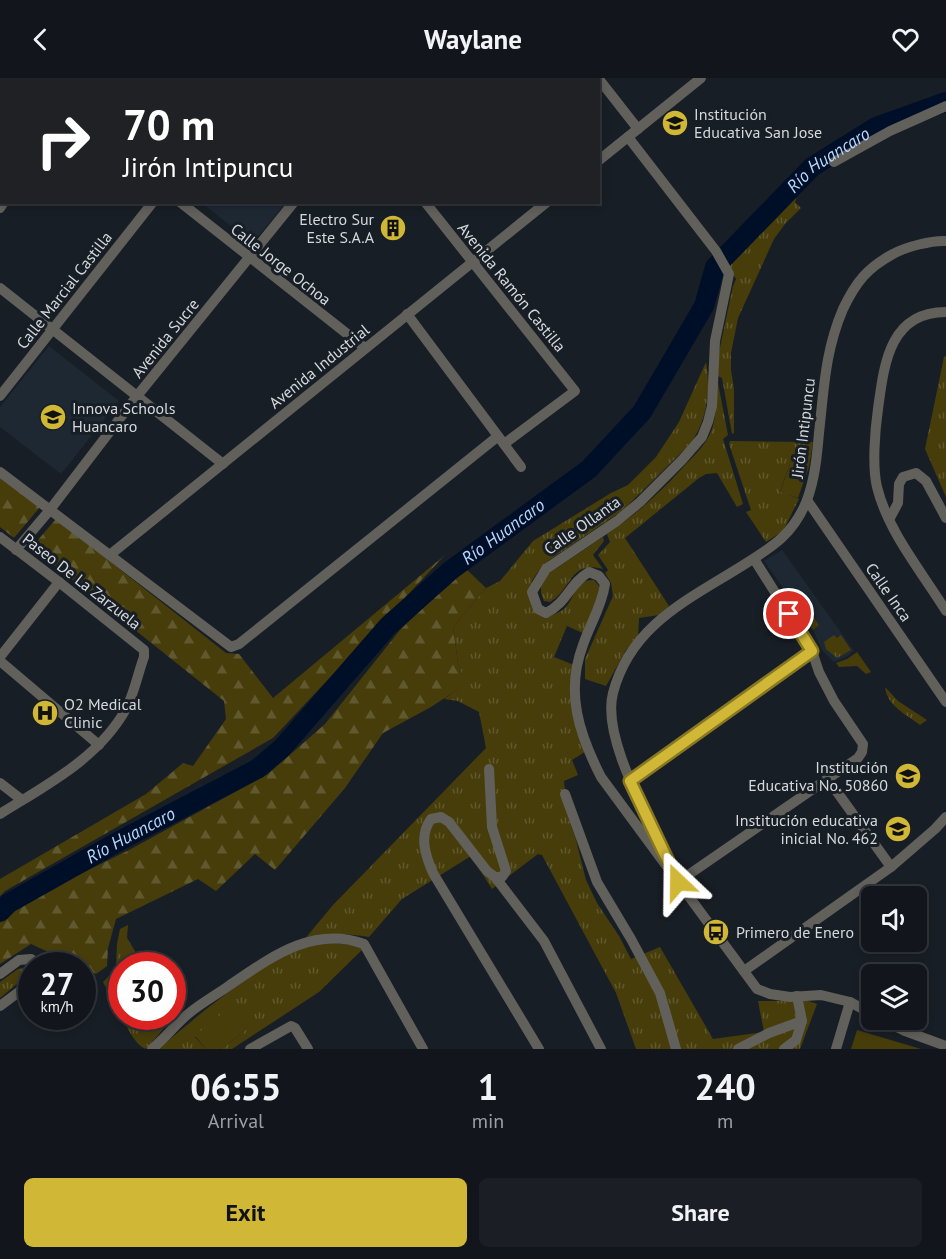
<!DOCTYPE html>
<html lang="en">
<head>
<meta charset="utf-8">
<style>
	body { margin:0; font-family:"PT Sans",sans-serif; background:#1b1f25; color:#f1f3f6; height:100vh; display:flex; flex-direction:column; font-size:22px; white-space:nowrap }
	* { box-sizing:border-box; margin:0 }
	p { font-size:20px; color:#9c9fa3 }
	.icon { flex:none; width:33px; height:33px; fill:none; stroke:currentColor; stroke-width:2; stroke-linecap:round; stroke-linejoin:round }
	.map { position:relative; height:971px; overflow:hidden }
	.panel { display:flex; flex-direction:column; background:#12161c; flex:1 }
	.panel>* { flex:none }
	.top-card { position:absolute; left:0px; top:0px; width:600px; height:126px; box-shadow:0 3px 9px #0003,0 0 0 2px #31353b; background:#202124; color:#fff; overflow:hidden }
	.controls { position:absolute; left:861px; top:808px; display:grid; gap:12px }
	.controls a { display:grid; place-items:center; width:66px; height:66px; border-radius:9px; background:#12161c; box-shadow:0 3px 9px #0003,0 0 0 2px #31353b; font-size:30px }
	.speed { position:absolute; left:18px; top:874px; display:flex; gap:12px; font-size:30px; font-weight:700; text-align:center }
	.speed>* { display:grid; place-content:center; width:78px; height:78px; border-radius:50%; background:#12161c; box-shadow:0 3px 9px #0003,0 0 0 2px #31353b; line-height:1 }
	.speed small { font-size:15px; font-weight:400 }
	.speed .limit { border:9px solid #d22; background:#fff; color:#111 }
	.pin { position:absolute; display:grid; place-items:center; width:51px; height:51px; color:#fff; margin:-26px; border:3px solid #fff; border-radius:50%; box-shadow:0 2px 6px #0007 }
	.me { position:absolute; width:66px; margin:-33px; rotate:337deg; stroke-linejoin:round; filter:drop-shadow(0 0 4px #0008) }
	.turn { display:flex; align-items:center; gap:21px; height:126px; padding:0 24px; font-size:27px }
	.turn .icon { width:78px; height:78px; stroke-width:2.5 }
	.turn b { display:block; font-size:42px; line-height:51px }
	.eta { display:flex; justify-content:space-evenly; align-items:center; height:102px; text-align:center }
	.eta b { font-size:36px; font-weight:800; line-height:42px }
	.button { display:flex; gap:12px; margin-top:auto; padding:12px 24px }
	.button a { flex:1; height:69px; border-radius:9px; background:#d0b736; color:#111; font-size:24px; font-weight:800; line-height:69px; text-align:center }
	.button a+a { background:#1b1f25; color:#f1f3f6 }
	header { display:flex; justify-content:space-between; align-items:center; height:78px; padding:0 24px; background:#12161c; font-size:27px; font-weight:800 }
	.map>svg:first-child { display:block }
	.built { fill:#1e2833 }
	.grass { fill:url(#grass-tufts) }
	.forest { fill:url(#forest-firs) }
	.green { fill:#463d0b }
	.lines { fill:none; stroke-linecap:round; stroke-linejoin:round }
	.river { stroke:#000f28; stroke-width:20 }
	.minor { stroke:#61605b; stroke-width:10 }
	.route-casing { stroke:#877723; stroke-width:15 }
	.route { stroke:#d0b736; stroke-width:10 }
	.labels { text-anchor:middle; stroke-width:6; stroke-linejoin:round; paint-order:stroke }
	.poi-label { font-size:16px; fill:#d5d9de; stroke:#181e25; text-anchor:start }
	.street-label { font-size:16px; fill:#d5d9de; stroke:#181e25 }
	.water-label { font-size:18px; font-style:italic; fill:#b7d6fc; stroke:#181e25 }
</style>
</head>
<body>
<header><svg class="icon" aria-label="back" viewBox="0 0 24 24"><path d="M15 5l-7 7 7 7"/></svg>Waylane<svg class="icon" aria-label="heart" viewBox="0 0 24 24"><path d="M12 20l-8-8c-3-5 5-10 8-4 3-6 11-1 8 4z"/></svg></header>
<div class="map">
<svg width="946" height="971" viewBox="0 0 946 971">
	<defs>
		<pattern id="grass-tufts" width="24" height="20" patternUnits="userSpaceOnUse" patternTransform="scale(1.5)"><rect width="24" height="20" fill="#463d0b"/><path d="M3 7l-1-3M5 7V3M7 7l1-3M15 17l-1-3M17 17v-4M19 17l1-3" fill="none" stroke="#60582e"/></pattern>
		<pattern id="forest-firs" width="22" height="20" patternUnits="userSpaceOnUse" patternTransform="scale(1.5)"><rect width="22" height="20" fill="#463d0b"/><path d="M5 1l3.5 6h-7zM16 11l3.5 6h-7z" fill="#60582e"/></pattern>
	</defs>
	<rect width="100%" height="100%" fill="#181e25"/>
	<g class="built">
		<polygon points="106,0 312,0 313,1 105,1"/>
		<polygon points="202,125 286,125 252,165"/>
		<polygon points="49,268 119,323 61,396 0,349 0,329"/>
		<polygon points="782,472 854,573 846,579 834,584 822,572 813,552 764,483"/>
	</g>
	<g class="grass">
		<polygon points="797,118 795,124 801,130 785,146 774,161 738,240 731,275 731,292 734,311 734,355 732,356 722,300 718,298 719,274 733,208 736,201 726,185"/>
		<polygon points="946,278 946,419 925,371 944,279"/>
		<path d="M706,284c5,28 1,60 -16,82l-67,66 -75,51 -11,12 -5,8 -2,15 20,20c4,-2 10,-4 14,-7 11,-10 11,-30 30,-29l6,7 1,7 -16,40 -18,-8 -13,31 20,8 14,85 -16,10 6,15 -14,6 3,33 9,26 10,40 11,23 22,33 12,23 29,-12 53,92 51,-7 -6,-31h50l9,3 -17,45h-164l-20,-56 -74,-138 -4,-1 -46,35 -21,-33 -69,43 -33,38c-26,-4 -40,-4 -65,3l29,-35 153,-157 -7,-36 -21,-11 -14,-2 21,-15 -7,-21 -5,-36 33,-39 14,-7 33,-40 78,-48 17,-8 28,-28 23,-35z"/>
		<path d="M718,305l10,52 -5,4 20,65 -6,3 -20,-34 -11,1 -7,4 -74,60 44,68 -10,9 -20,3 -1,20 -12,12 -20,36 -21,-7v-20l28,-63 -2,-13 -6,-10 3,-3 -10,-15 12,-13 -3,-8c31,-21 55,-43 80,-71 10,-10 20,-20 25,-34 5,-14 4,-31 6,-46z"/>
		<polygon points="730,363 813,364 809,389 791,383 780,413 799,421 783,453 766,464 746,434 751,432 729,366"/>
		<path d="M603,459l1,4 -11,14 10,14c-34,-9 -31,21 -53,33l-6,-1 -3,-8v-7l7,-12z"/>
		<polygon points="794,513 819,547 813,552 788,517"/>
		<polygon points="834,557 837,560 841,557 851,572 837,580 826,571 824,564"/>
		<polygon points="857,574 871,594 866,596 857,588 839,589 836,585 847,581"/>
		<path d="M885,609l13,14 29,19 -7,5c-14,-11 -33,-19 -35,-38z"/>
		<polygon points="128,847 127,860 144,888 122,888 121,938 103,904 116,891 117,866 120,851"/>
		<polygon points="326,864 365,869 319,914 232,971 222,971 249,949 195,959 206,971 158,971 205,932 268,884 307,868"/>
		<polygon points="29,889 30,895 0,920 0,904 18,891"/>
		<path d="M122,939h47l2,3 -25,29c-12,-5 -18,-21 -24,-32z"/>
	</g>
	<g class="forest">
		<polygon points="0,399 40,429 14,460 0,449"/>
		<polygon points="56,441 226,575 239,576 273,620 445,477 273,660 5,813 0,818 0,801 146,716 183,685 193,688 226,641 224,623 36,473 37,463"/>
		<polygon points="465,490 486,510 453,549 458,585 466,606 431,629 383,655 345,710 275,792 255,776 216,813 198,801 116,841 108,870 107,888 96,896 83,890 82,888 79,888 31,866 0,886 0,843 30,821 131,771 268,696 325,646 400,552"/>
	</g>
	<g class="green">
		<polygon points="791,383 809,389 798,420 780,414"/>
		<polygon points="231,928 249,949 222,971 206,971 195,958"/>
		<polygon points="857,952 921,971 851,971"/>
	</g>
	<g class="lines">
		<path class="river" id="s1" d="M0,834l9,-9 110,-62 138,-72 25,-21 106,-122 63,-56 138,-101 53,-57 62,-106 11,-39 97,-100 64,-40 70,-25"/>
		<g class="minor">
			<polyline points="327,0 328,2"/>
			<polyline points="455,0 456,2"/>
			<polyline points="598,0 638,51"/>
			<polyline points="410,2 412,0"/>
			<path d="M628,59l88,114 13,23 -14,67 -3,65 -4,16 -6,15 -20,23 -42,42 -23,19 -71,48 -14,23 6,17 8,4c21,-10 24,-30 43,-41l10,4 6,8c-3,22 -15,40 -22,61 -18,47 -4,89 18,132l156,212 13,5 20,3 31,-2 29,7 22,12"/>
			<polyline points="598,83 701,0"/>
			<polyline points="834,84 890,53 946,28"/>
			<polyline points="180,124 365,270"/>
			<polyline points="425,124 575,313 504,366"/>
			<polyline points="0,130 4,124"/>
			<polyline points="0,210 223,386"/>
			<path d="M946,234c-57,0 -62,53 -68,97 -3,21 -6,57 -1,78 11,45 45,85 69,124"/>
			<polyline points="407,236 521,389"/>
			<polyline points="0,318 153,124"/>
			<polyline points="0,394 231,569 239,566 497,359"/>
			<polyline points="807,422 946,624"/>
			<polyline points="890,440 898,425 899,406 903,399 916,395 926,403 946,440"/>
			<path d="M0,459l59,45 85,68v7c-6,16 -10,37 -18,52 -28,50 -80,76 -126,105"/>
			<polyline points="16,472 49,433 137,318 294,124"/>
			<polyline points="111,476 547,124"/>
			<polyline points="0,579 59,504"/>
			<polyline points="0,583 99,667"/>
			<path d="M489,691l3,58 14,44 -4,6h-7l-8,-6 -38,-49 -8,-5 -10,2c-12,16 -6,36 2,54l106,176"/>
			<polyline points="827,700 891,789"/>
			<polyline points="630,703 812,573"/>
			<polyline points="0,705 22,722"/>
			<polyline points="565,716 597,804 631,861 660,915 676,971"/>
			<path d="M669,785c-18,-42 -68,-124 -56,-170 18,-69 77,-94 132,-129 29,-18 49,-31 62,-64 8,-22 10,-44 12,-67 5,-44 6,-82 24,-124 13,-27 24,-41 50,-55 12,-7 40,-14 53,-13"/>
			<polyline points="495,799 544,863 601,971"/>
			<polyline points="675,799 678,804 858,680 862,674 863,666 834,623 819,594 812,573 754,481"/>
			<polyline points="744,893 891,789 935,751 946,739"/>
			<polyline points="0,896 19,882 31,881 40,888"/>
			<polyline points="0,928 32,904"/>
			<polyline points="883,942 905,953 946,968"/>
			<path d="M152,971c13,-11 23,-24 36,-35 13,-11 28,-19 42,-29 40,-27 83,-60 134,-41l59,105"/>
			<polyline points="250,971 291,948 295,950 308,971"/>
			<polyline points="738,971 769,955 802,943"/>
			<polyline points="784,971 796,962 802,943 797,918"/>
			<polyline points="836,971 850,924"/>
		</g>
	</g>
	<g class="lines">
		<defs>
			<polyline id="route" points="678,804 630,703 812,573 789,536"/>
		</defs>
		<use href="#route" class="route-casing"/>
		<use href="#route" class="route"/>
	</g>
	<defs>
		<symbol id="school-disc" viewBox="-11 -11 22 22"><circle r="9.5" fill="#d0b736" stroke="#181e25"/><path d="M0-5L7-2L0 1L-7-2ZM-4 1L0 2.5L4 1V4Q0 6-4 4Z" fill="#111"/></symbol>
		<symbol id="building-disc" viewBox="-11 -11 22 22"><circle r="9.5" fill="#d0b736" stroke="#181e25"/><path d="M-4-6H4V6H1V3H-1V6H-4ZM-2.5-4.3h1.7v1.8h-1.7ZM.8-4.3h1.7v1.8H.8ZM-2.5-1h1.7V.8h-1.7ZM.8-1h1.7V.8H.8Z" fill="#111"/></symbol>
		<symbol id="hospital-disc" viewBox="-11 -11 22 22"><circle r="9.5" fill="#d0b736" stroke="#181e25"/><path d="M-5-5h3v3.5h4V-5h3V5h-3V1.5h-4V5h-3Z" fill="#111"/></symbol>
		<symbol id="bus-disc" viewBox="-11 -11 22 22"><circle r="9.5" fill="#d0b736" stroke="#181e25"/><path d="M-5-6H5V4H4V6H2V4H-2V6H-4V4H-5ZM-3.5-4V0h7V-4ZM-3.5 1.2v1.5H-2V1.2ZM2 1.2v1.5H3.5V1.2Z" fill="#111"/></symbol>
	</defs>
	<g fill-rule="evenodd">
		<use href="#school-disc" x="660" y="30" width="30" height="30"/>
		<use href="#building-disc" x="378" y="135" width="30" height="30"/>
		<use href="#school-disc" x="38" y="324" width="30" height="30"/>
		<use href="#hospital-disc" x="30" y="620" width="30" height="30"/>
		<use href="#school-disc" x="893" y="683" width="30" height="30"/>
		<use href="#school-disc" x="883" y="736" width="30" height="30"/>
		<use href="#bus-disc" x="701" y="839" width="30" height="30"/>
	</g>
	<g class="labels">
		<g class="poi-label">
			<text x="694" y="42">Institución<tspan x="694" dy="18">Educativa San Jose</tspan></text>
			<text x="374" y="147" text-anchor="end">Electro Sur<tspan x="374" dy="18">Este S.A.A</tspan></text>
			<text x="72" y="336">Innova Schools<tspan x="72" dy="18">Huancaro</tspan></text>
			<text x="64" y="632">O2 Medical<tspan x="64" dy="18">Clinic</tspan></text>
			<text x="888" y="695" text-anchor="end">Institución<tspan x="888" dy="18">Educativa No. 50860</tspan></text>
			<text x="878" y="748" text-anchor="end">Institución educativa<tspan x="878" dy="18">inicial No. 462</tspan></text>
			<text x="736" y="860">Primero de Enero</text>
		</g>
		<g class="street-label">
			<text transform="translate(281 186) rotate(38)" y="6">Calle Jorge Ochoa</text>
			<text transform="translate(512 209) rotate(51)" y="6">Avenida Ramón Castilla</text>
			<text transform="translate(64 212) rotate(-52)" y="6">Calle Marcial Castilla</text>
			<text transform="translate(165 260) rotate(-51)" y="6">Avenida Sucre</text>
			<text transform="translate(319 288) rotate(-39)" y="6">Avenida Industrial</text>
			<text transform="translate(803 350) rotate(-83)" y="6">Jirón Intipuncu</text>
			<text transform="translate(582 447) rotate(-35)" y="6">Calle Ollanta</text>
			<text transform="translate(82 503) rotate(38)" y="6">Paseo De La Zarzuela</text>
			<text transform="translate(889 514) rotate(55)" y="6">Calle Inca</text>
		</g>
		<g class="water-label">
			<text dy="6" stroke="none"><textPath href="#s1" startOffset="1142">Río Huancaro</textPath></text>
			<text dy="6" stroke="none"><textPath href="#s1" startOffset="638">Río Huancaro</textPath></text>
			<text dy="6" stroke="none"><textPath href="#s1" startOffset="152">Río Huancaro</textPath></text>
		</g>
	</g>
</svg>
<div class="controls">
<a><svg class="icon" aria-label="sound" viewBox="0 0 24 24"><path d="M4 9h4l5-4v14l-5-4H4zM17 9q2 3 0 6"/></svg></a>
<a><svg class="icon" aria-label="layers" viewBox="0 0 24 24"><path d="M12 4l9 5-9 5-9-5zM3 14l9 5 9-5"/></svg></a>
</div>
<div class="speed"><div>27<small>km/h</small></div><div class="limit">30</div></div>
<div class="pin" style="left:789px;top:536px;background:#d93025"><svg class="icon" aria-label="arrive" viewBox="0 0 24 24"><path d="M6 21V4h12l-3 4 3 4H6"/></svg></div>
<svg class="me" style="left:678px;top:804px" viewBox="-20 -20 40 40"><path d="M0-17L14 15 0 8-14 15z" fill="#d0b736" stroke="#fff" stroke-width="4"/></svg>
<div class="top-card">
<div class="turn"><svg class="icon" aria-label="right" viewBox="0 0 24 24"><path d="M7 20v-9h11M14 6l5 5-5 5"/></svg><div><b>70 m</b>Jirón Intipuncu</div></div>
</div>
</div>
<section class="panel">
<div class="eta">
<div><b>06:55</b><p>Arrival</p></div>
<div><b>1</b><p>min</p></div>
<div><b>240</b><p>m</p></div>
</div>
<div class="button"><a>Exit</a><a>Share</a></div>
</section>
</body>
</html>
